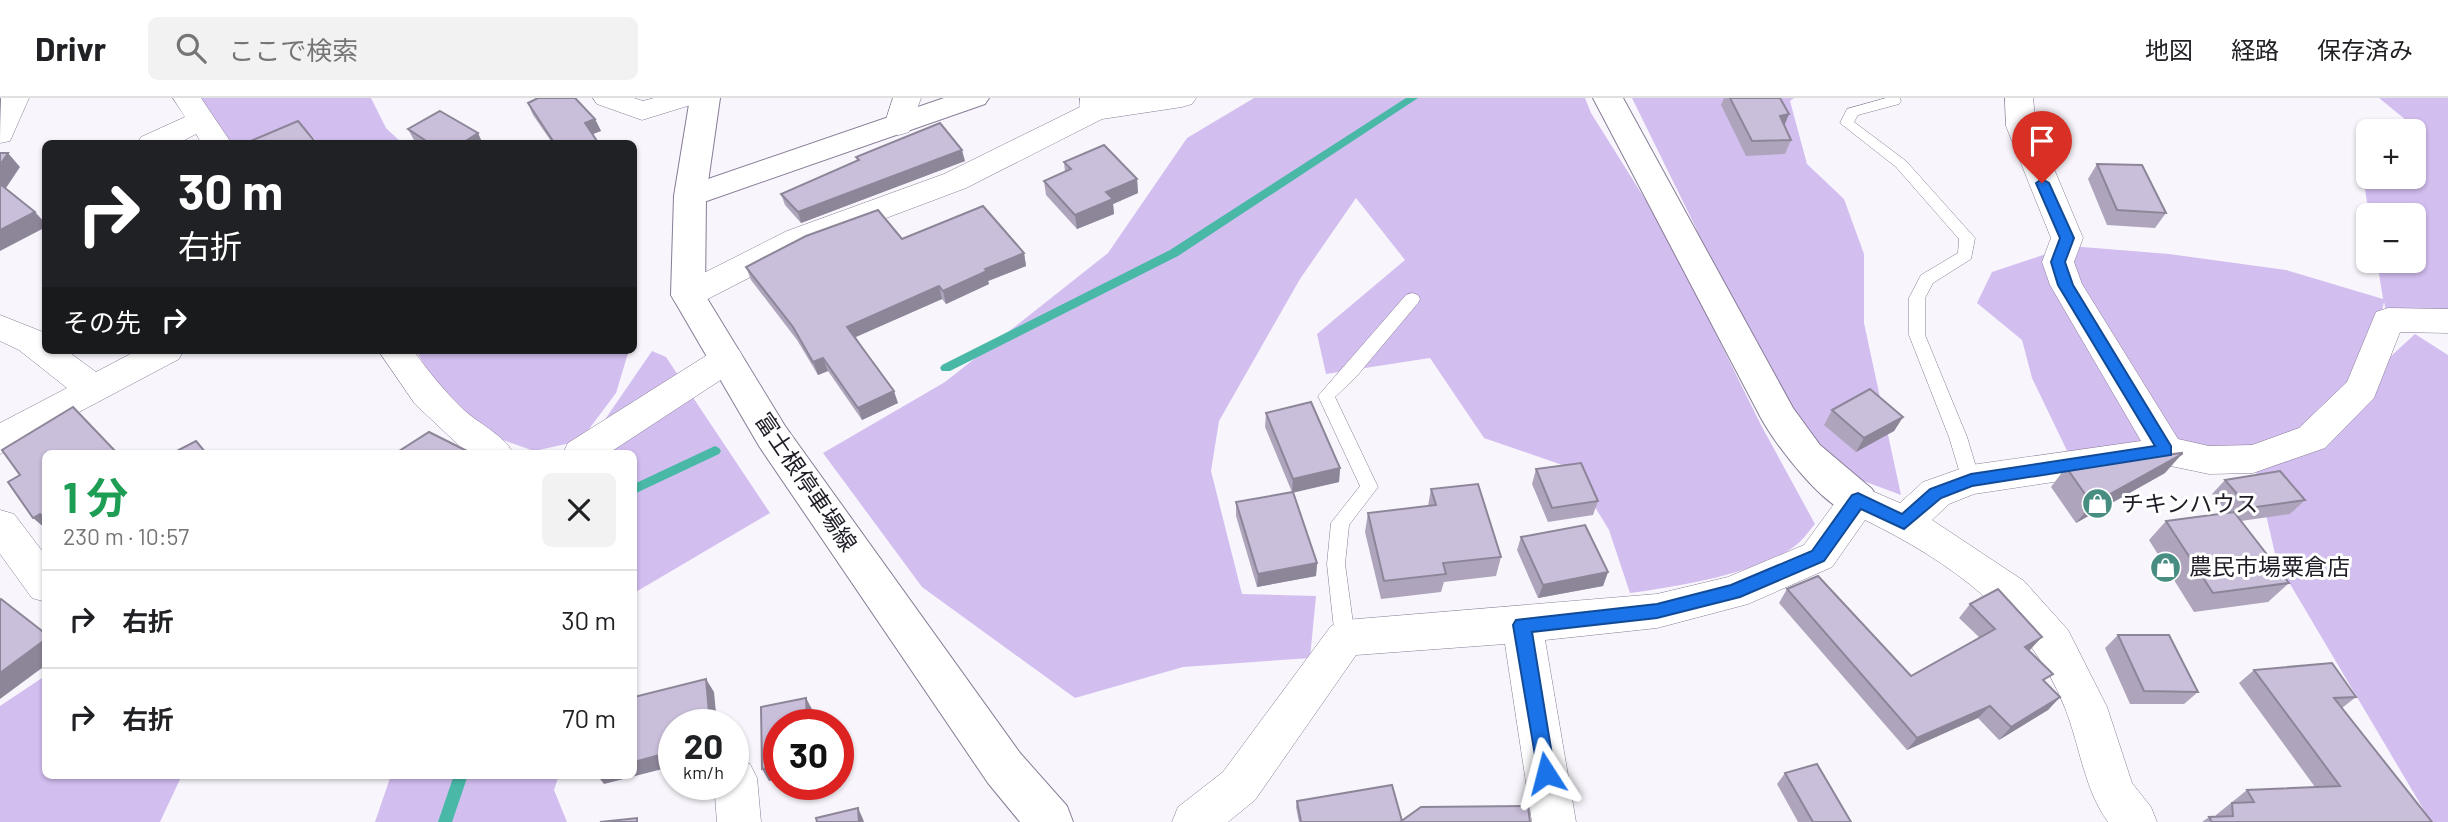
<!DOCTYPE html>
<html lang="ja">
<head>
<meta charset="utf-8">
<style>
	body { margin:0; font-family:Barlow,"Noto Sans JP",sans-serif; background:#f2f2f2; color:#202124; height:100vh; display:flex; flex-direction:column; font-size:26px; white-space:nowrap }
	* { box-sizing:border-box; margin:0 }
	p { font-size:23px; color:#757577 }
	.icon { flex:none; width:38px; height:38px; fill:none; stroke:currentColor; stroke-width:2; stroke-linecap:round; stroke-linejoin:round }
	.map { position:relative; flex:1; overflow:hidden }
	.side { position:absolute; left:42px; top:352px; width:595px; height:329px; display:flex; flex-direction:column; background:#fff; border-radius:10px; box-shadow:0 2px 5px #0004 }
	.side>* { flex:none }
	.hud { position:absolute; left:42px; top:42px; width:595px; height:214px; border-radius:10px; box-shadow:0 2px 5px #0004; background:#202124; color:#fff; overflow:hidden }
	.tools { position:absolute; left:2356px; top:21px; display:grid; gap:14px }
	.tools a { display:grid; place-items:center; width:70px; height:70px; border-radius:10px; background:#fff; box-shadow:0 2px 5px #0004; font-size:35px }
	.speed { position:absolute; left:658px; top:611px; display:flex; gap:14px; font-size:35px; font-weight:700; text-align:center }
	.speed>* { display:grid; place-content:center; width:91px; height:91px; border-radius:50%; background:#fff; box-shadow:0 2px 5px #0004; line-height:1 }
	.speed small { font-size:18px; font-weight:400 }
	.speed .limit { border:10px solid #d22; background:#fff; color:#111 }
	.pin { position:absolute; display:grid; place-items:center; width:60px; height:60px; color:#fff; margin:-72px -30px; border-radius:50% 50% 50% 0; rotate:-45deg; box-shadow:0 0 7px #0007 }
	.pin .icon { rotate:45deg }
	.me { position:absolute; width:77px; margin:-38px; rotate:351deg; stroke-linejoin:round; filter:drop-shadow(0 0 5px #0008) }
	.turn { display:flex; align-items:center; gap:24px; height:147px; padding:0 21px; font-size:32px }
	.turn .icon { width:91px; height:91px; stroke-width:2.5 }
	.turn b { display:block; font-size:49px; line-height:60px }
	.then { display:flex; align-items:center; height:66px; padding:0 21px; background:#0003; gap:14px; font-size:26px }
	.round { display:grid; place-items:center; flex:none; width:74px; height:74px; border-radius:10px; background:#f2f2f2 }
	.summary { display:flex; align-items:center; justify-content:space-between; height:119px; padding:0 21px }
	h1 { font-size:42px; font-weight:700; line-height:52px; color:#1e9e55 }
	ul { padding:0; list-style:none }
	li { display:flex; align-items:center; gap:21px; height:98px; padding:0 21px; border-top:2px solid #e0e0e0 }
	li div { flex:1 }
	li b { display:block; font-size:26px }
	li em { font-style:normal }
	header { display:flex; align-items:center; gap:42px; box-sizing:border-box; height:98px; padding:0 35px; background:#fff; border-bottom:2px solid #e0e0e0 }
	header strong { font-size:33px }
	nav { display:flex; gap:38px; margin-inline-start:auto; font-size:24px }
	.search { width:490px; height:63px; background:#f2f2f2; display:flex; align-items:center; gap:18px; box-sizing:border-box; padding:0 24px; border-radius:10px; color:#757577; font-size:26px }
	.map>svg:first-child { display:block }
	.green { fill:#d3bef0 }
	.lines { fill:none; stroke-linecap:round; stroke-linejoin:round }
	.stream { fill:#49b8a7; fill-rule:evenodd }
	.service-casing { stroke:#877c96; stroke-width:1 }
	.minor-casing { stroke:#877c96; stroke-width:1 }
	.tertiary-casing { stroke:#877c96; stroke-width:2 }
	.secondary-casing { stroke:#877c96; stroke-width:2 }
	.service { fill:#fff; fill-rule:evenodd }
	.minor { fill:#fff; fill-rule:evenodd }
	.tertiary { fill:#fff; fill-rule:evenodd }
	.secondary { fill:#fff; fill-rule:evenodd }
	.wall { fill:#aea4bc }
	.shaded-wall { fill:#8d8699 }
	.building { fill:#cabfdb; stroke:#8d8699; stroke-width:2 }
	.route { fill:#1a73e8; stroke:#114b97; stroke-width:2 }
	.labels { text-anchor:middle; stroke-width:6; stroke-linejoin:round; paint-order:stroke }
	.street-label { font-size:23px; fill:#211d27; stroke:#fff }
	.poi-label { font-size:23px; fill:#211d27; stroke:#fff; text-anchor:start }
</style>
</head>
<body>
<header>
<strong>Drivr</strong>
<div class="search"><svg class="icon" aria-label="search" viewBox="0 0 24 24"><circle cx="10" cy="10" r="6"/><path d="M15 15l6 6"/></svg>ここで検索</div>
<nav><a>地図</a><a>経路</a><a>保存済み</a></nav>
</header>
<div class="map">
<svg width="2448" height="724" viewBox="0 0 2448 724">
	<rect width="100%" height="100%" fill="#f8f6fc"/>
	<g class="green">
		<polygon points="193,0 371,0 386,30 402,45 319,45 308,34 276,45 221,45"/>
		<path d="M1254,0h331l6,15 74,118 96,194 54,99c-7,8 -14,19 -23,24 -37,26 -117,39 -162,45l-21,-63 -38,-62 -87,-30 -54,-80 -104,16 -9,-40 88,-74 -49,-62 -56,81 -81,142 -8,50 31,123 74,2 -6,62 -127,9 -108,31 -153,-111 -99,-134 122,-71 163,-129 79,-115z"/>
		<polygon points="1632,0 1794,0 1790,3 1807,66 1844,101 1864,156 1864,225 1901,397 1842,375 1800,328 1737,240 1696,130"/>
		<polygon points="2379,0 2448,0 2448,218 2388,222 2384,204 2368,274 2341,304 2415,236 2448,257 2448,724 2433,724 2428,719 2277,464 2253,361 2071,361 2032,280 2022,242 1977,205 1992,174 2070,148 2169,156 2286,172 2383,201 2377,163 2413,163 2413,117 2369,117 2360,59 2368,55 2368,79 2413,79 2413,34 2417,31"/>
		<polygon points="416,252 629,252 616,295 580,343 534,353 475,332 430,278"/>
		<polygon points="652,253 666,259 770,415 634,495 634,355 582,355"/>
		<polygon points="45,578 46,677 182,677 160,724 0,724 0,608"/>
		<polygon points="391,677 559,677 554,692 567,724 375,724"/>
	</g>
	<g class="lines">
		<g class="stream">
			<polygon points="1406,0 1418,0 1178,158 950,273 942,273 940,270 942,267 1170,152"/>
			<polygon points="715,348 719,350 721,353 719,356 634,396 634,386"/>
			<polygon points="454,677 468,677 452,724 438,724"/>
		</g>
		<defs>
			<g id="service">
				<polygon points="1886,0 1900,0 1901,3 1899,6 1858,17 1854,24 1906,63 1975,140 1971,161 1933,185 1925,200 1925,237 1967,339 1980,382 1977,387 1965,387 1962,382 1949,339 1909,237 1909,200 1921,177 1958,155 1959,141 1896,69 1840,25 1847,11"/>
				<polygon points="1412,195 1418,197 1420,201 1418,205 1356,279 1335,299 1378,389 1349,427 1345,466 1355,540 1352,546 1345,548 1338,546 1335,540 1327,466 1331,425 1360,388 1318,298 1406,197"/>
			</g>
			<g id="minor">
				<polygon points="1,0 29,0 10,43 0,45"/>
				<polygon points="173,0 201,0 232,46 202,46 196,36 177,46 137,46 141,39 185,19"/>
				<polygon points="593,0 634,0 643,3 654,0 698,0 694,6 642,22 597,6"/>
				<polygon points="893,0 921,0 909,34 899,37 889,34 884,28"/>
				<polygon points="1080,0 1196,0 1192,6 1182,9 1102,21 966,90 809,149 700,205 688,209 676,205 671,197 676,189 787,133 944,76 1080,9"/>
				<path d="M2005,0h28l3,28 47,112 -9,24 8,22 96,155 31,7 43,-1 47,-17 48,-46 29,-70 12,-4 60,1v24l-48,-1 -26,66 -49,50 -72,25 -44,1 -43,-9 -192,29 -25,10 -17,16 92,61 44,49 39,77 25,76 19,24 6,15h-49c-24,-33 -28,-76 -43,-114 -35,-90 -116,-147 -200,-188l-33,47 -84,37 -91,24 -112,12 31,182h-44l-27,-178 -149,11 -101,145 -27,22h-56l6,-15 45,-35 108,-146 14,-6 312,-26 71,-17 76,-32 41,-56 13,-4 42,18 23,-21 48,-17 170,-24 -91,-156 -8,-23 9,-24 -45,-112z"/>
				<polygon points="0,217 43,234 46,252 66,252 96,274 138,252 184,252 179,261 0,356 0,325 67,290 19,252 0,243"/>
				<polygon points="727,248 739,252 744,261 739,270 609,355 563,355 568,345 715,252"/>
				<path d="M378,252h35c15,21 32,42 51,60 15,14 40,25 49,43h-46l-52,-49z"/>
				<polygon points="0,412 14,416 46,458 46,504 32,500 0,456"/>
				<polygon points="733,660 750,666 757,680 761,724 717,724 714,686 733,686"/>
			</g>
			<g id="tertiary">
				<polygon points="944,0 989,0 985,6 701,105 690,109 679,105 674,98 679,91"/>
				<path d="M1593,0h30l170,310 27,37 52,44 6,11 -6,11c-5,2 -11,5 -16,4 -30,-3 -81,-71 -95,-97z"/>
			</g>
			<polygon id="secondary" points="690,0 720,0 706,98 705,197 785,328 1020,655 1067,708 1073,724 1020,724 988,685 759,348 671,197 674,98"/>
		</defs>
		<use href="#service" class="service-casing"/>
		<use href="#minor" class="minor-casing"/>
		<use href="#tertiary" class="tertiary-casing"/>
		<use href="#secondary" class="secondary-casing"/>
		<use href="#service" class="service"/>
		<use href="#minor" class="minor"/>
		<use href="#tertiary" class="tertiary"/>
		<use href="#secondary" class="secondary"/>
	</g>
	<g class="wall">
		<polygon points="1724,0 1780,0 1784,27 1791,42 1785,56 1746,58 1721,7"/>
		<polygon points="528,5 595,21 601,33 593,36 599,46 553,46 533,17"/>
		<polygon points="408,31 483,46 416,46"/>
		<polygon points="856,59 965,63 801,125 785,107 781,96 857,62"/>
		<polygon points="1064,64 1137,81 1138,95 1113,106 1114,116 1077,131 1046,97 1044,83 1065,74"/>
		<polygon points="2097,66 2166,115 2155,130 2107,127 2088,81"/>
		<polygon points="902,141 1024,155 1026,168 988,183 989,186 946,206 942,201 856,239 898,305 862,322 828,273 818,277 797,242 751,182 746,169"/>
		<polygon points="1832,312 1903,319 1894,333 1856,354 1824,327"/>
		<polygon points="1266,315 1340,370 1339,384 1293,394 1317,465 1316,478 1257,489 1236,418 1236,404 1292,394 1265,329"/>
		<polygon points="2066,369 2165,375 2076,425 2051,389"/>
		<polygon points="1536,371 1598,403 1593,417 1548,424 1532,386"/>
		<polygon points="2225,382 2305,402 2290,416 2241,423 2289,485 2268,504 2194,514 2149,442 2166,423 2228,415 2212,396"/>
		<polygon points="1431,391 1501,459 1496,478 1444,484 1441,494 1381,501 1365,434 1368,415 1428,408"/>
		<polygon points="1521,439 1608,474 1603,488 1538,500 1517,452"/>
		<polygon points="1787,491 1911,578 1980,540 1959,520 1970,506 2030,552 2029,553 2045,584 2060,599 2048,612 1999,642 1978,620 1907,652 1779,505"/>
		<polygon points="2118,537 2198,594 2184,606 2130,606 2105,550"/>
		<polygon points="2254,572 2356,599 2342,610 2432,724 2202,724 2209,719 2216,719 2216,717 2247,692 2315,689 2239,585"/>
		<polygon points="1785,675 1851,724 1798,724 1777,686"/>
		<polygon points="1297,703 1402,723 1530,724 1299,724 1296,709"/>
	</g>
	<g class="shaded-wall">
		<polygon points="1789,16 1783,31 1780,18"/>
		<polygon points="595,21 601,33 590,37 585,25"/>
		<polygon points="478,35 483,46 461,46"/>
		<polygon points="962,52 965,63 801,125 798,114"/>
		<polygon points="8,55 20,69 4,93 0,89 0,67"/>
		<polygon points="1137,81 1138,95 1113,106 1114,116 1077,131 1075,117 1106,94"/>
		<polygon points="35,114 46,126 46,129 0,153 0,132"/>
		<polygon points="1024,155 1026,168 988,183 989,186 946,206 943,193 985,171"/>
		<polygon points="939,188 942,201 851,241 847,229"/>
		<polygon points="823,260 828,273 818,277 813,264"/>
		<polygon points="894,293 898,305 862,322 858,310"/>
		<polygon points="1903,319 1894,333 1856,354 1864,340"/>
		<polygon points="2182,356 2165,375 2076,425 2092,406"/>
		<polygon points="1340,370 1339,384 1292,395 1293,381"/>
		<polygon points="40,416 46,421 46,431 33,420"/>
		<polygon points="1317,465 1316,478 1257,489 1258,476"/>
		<polygon points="1608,474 1603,488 1538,500 1543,487"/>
		<polygon points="2042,539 2030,552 2013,563 2025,549"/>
		<polygon points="46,541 46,567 0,601 0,575"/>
		<polygon points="706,581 714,594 717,626 710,626"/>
		<polygon points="2060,599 2048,612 1999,642 2011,629"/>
		<polygon points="806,600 813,613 813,626 807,626"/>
		<polygon points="1990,608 1978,620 1907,652 1917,640"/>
		<polygon points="674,653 674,668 604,686 597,677 634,677 634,664"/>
		<polygon points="779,667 779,681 769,683 762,671"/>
		<polygon points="858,710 863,721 864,724 859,724"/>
	</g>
	<g class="building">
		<polygon points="538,0 575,0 595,21 585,25 599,46 555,46 528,5"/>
		<polygon points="1730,0 1780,0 1789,16 1780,18 1791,42 1752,43"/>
		<polygon points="440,13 478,35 461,46 431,46 408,31"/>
		<polygon points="298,23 317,46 256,46 253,42"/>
		<polygon points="940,25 962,52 798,114 781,96 859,62 856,59"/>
		<polygon points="1104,47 1137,81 1106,94 1113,101 1075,117 1044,83 1071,71 1064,64"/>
		<polygon points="0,55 8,55 0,67"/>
		<polygon points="2097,66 2142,67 2166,115 2117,112"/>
		<polygon points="0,86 35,114 0,132"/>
		<polygon points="983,108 1024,155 985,171 987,173 943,193 939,188 847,229 894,293 858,310 823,260 813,264 793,229 746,169 806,138 878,112 902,141"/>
		<polygon points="1870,291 1903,319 1864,340 1832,312"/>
		<polygon points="1311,304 1340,370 1293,381 1266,315"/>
		<polygon points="73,309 117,355 46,355 46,423 40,416 33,420 8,384 20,377 2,352"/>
		<polygon points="429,334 471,355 396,355"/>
		<polygon points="196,343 206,355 173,355"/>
		<polygon points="2182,355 2182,356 2092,406 2066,369"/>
		<polygon points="1581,365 1598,403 1552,410 1536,371"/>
		<polygon points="2280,373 2305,402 2249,410 2225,382"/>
		<polygon points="1478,386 1501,459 1443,465 1446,476 1384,483 1368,415 1436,407 1431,391"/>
		<polygon points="1293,394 1317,465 1258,476 1236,404"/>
		<polygon points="2234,414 2289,485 2213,495 2166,423"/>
		<polygon points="1585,427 1608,474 1543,487 1521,439"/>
		<polygon points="1818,478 1911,578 1995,531 1970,506 1998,491 2042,539 2025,549 2053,576 2043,582 2060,599 2011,629 1990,608 1917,640 1787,491"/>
		<polygon points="1,501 46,536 46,541 0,575 0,502"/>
		<polygon points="2118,537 2169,537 2198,594 2144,593"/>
		<polygon points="2332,565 2356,599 2334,600 2432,724 2212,724 2209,719 2233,718 2232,705 2254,704 2247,692 2340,688 2254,572"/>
		<polygon points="706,581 710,626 674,626 674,653 634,664 634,599"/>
		<polygon points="806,600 807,626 779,626 779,667 762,671 761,609"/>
		<polygon points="1817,666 1851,724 1813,724 1785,675"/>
		<polygon points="1392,687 1402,723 1400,724 1301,724 1297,703"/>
		<polygon points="1528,708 1530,724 1400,724 1421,709"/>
		<polygon points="858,710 859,724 817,724 816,720"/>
		<polygon points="637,720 637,724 600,724"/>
	</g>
	<polygon class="route" points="2042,81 2049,85 2074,140 2065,164 2073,187 2171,348 2171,357 1972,388 1941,400 1904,431 1861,411 1824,463 1740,499 1657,520 1532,534 1555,675 1552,681 1546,684 1539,681 1513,527 1516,522 1657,506 1731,487 1812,453 1852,397 1858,395 1902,416 1930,391 1971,376 2155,348 2058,187 2051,164 2060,140 2036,85"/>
	<defs>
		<symbol id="shop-disc" viewBox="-11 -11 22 22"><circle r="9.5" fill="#488d81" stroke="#fff"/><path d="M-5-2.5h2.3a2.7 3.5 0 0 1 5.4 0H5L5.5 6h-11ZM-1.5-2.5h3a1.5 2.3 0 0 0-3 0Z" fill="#fff"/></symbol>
	</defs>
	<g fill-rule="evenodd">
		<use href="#shop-disc" x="2080" y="388" width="35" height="35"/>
		<use href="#shop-disc" x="2148" y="452" width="35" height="35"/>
	</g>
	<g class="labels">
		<g class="street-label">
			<text transform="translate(806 384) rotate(56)" y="8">富士根停車場線</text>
		</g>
		<g class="poi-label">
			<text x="2121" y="414">チキンハウス</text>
			<text x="2189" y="477">農民市場粟倉店</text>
		</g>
	</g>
</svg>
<div class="tools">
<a>+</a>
<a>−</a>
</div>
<div class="speed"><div>20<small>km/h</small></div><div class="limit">30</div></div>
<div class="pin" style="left:2042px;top:85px;background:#d93025"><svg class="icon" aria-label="arrive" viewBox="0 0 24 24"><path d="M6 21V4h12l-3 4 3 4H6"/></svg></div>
<svg class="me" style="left:1546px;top:675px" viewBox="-20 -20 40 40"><path d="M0-17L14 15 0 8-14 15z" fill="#1a73e8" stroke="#fff" stroke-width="4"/></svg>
<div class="hud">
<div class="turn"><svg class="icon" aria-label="right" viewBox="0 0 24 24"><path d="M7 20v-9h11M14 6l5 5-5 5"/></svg><div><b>30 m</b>右折</div></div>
<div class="then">その先<svg class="icon" aria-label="right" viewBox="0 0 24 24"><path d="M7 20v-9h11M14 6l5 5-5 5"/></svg></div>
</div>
<section class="side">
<div class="summary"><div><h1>1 分</h1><p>230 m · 10:57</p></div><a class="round"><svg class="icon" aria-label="close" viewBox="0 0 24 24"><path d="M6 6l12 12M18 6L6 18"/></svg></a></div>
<ul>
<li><svg class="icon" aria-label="right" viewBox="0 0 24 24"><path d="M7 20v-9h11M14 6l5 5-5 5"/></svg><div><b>右折</b></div><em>30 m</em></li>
<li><svg class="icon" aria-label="right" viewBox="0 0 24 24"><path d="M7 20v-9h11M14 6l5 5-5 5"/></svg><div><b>右折</b></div><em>70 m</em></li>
</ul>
</section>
</div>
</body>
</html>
